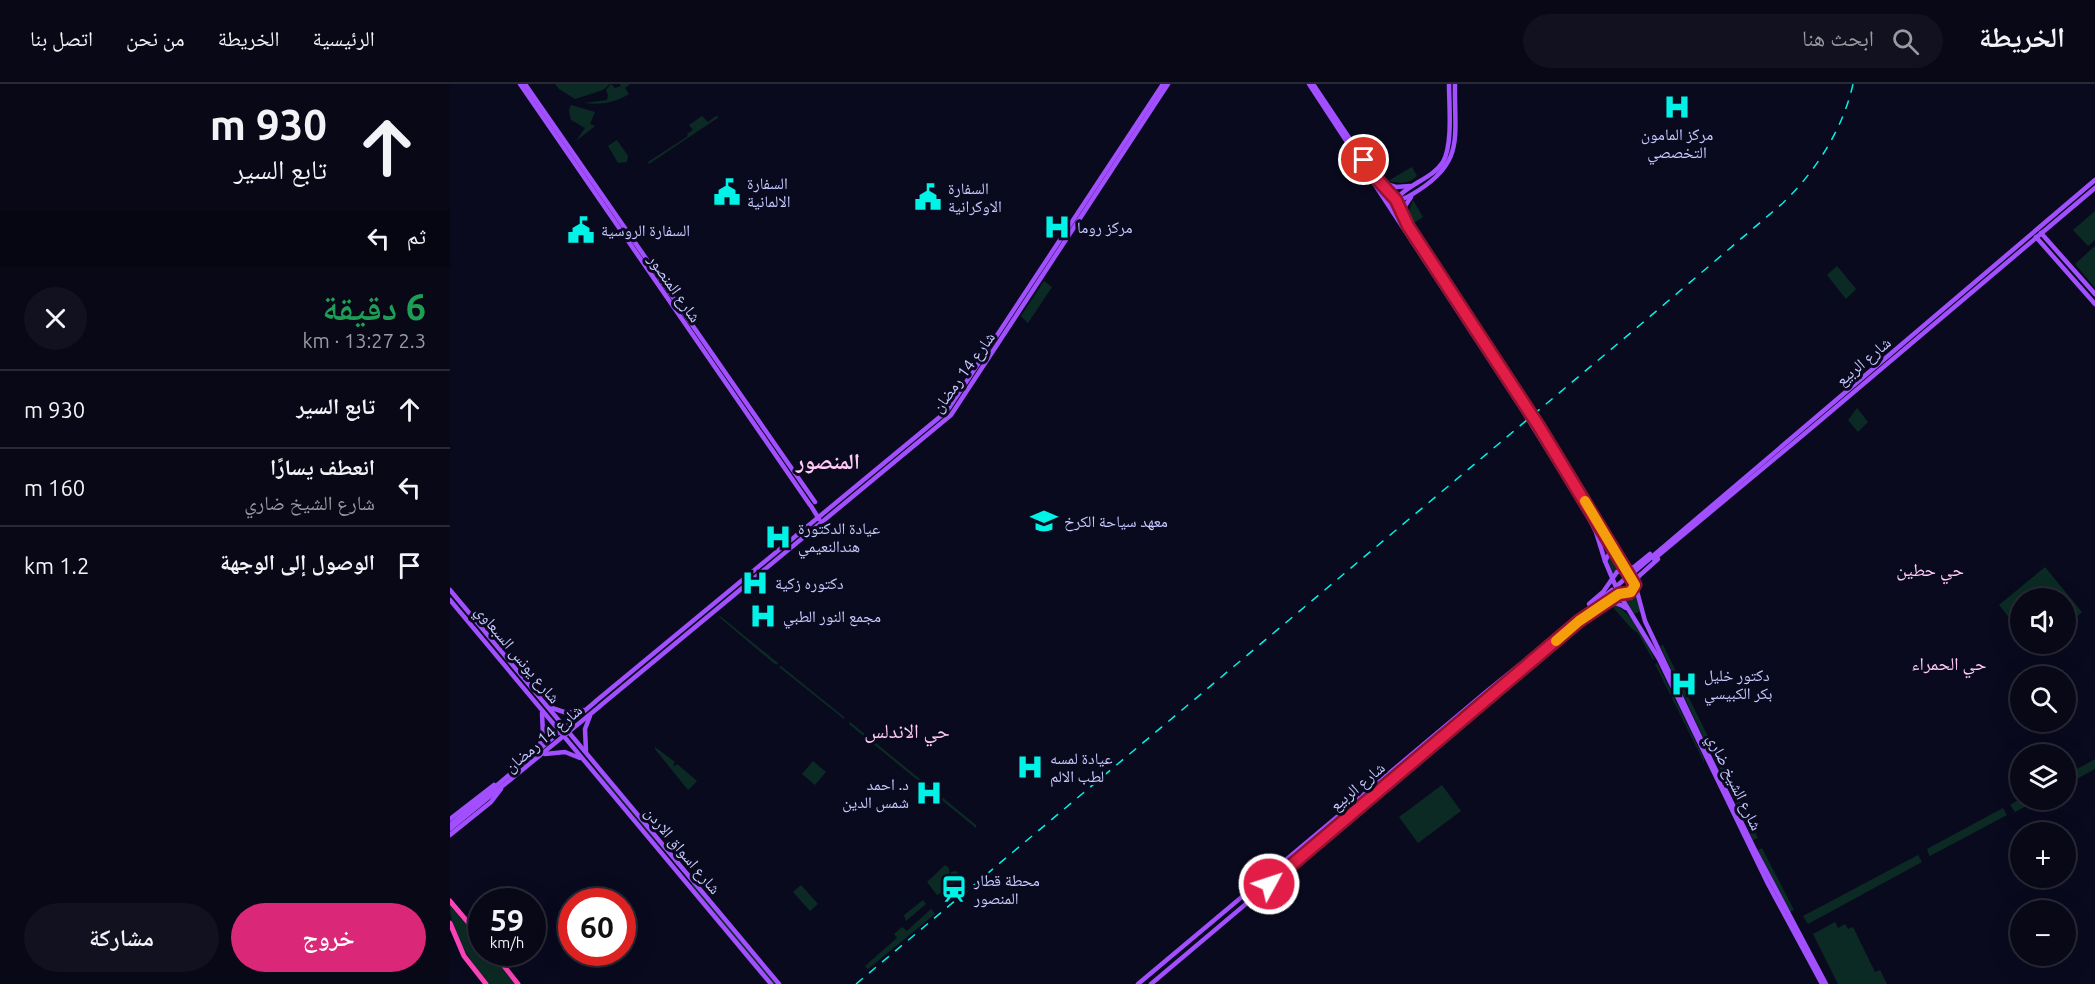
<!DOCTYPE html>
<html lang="ar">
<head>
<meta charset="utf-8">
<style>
	body { margin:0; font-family:Ubuntu,"Noto Naskh Arabic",sans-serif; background:#111120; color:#f1f3f6; direction:rtl; height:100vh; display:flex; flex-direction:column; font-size:22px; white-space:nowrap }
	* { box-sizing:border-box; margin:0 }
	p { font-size:20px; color:#989aa1 }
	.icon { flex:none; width:33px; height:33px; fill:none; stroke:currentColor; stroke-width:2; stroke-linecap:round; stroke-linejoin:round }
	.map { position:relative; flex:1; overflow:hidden; direction:ltr }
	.drawer { display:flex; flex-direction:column; background:#080817; width:450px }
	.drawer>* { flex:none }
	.guide { background:#080817; color:#f1f3f6; overflow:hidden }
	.tools { position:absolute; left:1560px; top:504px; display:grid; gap:12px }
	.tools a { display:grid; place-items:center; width:66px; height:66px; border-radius:50%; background:#080817; box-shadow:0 6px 24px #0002,0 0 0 2px #292936; font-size:30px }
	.speed { position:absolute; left:18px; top:804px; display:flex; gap:12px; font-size:30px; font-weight:700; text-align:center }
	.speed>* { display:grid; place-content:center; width:78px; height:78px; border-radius:50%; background:#080817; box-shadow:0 6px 24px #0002,0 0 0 2px #292936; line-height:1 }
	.speed small { font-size:15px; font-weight:400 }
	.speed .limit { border:9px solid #d22; background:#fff; color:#111 }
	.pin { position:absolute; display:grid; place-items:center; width:51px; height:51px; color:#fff; margin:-26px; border:3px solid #fff; border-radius:50%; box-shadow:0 2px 6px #0007 }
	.me { position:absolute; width:66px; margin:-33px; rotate:50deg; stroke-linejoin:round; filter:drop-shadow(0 0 4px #0008) }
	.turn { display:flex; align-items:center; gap:21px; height:126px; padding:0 24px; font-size:27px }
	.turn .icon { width:78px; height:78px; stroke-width:2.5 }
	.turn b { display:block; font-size:42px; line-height:51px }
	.then { display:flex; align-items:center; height:57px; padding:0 24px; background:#0003; gap:12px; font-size:22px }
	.round { display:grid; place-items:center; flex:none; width:63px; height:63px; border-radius:32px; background:#111120 }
	.head { display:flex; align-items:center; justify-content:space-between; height:102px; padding:0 24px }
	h1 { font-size:36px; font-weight:600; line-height:45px; color:#1e9e55 }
	.button { display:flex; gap:12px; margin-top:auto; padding:12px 24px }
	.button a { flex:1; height:69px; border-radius:36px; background:#db2777; color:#fff; font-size:24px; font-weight:600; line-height:69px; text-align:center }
	.button a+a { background:#111120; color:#f1f3f6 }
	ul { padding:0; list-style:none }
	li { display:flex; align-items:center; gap:18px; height:78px; padding:0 24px; border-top:2px solid #292936 }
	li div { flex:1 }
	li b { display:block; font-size:22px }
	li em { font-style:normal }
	header { display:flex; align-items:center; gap:36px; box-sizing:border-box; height:84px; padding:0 30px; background:#080817; border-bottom:2px solid #292936 }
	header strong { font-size:28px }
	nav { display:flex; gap:33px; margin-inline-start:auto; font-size:21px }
	.search { width:420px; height:54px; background:#111120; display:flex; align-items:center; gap:15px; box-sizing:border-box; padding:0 21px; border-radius:33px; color:#989aa1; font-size:22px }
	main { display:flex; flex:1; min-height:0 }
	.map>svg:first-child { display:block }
	.green { fill:#0c2a24 }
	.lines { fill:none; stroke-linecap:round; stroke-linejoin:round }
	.major { stroke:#a24fff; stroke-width:4.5 }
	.highway { stroke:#ff43ba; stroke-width:5 }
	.rail { stroke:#00f3e6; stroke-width:1.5; stroke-dasharray:9 8; stroke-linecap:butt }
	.route-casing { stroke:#92132f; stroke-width:15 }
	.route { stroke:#e11d48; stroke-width:10 }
	.slow { stroke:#f59e0b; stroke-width:10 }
	.labels { text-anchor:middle; stroke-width:6; stroke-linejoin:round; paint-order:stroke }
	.poi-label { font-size:16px; fill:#c8caff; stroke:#0a0a1f; text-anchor:start }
	.street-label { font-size:16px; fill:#c8caff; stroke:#0a0a1f }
	.neighbourhood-label { font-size:18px; fill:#ffcaf4; stroke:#0a0a1f }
	.quarter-label { font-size:20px; fill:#ffcaf4; stroke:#0a0a1f }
	.district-label { font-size:22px; font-weight:bold; fill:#ffcaf4; stroke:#0a0a1f }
</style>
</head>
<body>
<header>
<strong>الخريطة</strong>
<div class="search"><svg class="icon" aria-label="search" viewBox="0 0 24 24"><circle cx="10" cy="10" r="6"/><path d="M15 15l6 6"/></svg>ابحث هنا</div>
<nav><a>الرئيسية</a><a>الخريطة</a><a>من نحن</a><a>اتصل بنا</a></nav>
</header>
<main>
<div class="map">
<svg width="1645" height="900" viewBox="0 0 1645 900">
	<rect width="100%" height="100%" fill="#0a0a1f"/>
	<g class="green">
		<polygon points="105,0 160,0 153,6 125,15 109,5"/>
		<path d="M161,0l4,4 6,-2 -1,-2h10l-5,4 4,6c-15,9 -28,11 -45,9l23,-3 1,-5 -2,-5z"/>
		<polygon points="121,21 145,28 140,40 145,42 126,57 135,44 121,36 119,26"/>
		<polygon points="252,32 258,38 266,32 269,33 199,80 198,78 238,52 237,50 243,46 239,41"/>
		<polygon points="167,56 178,72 177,78 168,79 158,62"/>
		<path d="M962,83l5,9c-10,9 -16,7 -29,5z"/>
		<polygon points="963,116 973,133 961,141 959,127"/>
		<polygon points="1645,127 1645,156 1638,162 1623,146"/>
		<polygon points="1645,162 1645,204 1625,180"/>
		<polygon points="1387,182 1406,205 1396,215 1377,191"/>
		<polygon points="594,197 602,203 578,239 571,232"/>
		<polygon points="1407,324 1418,338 1408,348 1398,336"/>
		<polygon points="1163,472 1167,473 1174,483 1161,490 1158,476"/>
		<polygon points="1595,483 1632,528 1616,542 1616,514 1570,514 1570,547 1549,521"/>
		<polygon points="1185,507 1191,527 1184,530 1173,513 1180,512"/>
		<path d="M1160,520c17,0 41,41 44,56h-1l-15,-27 -6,-4z"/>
		<polygon points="270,532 328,579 326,581 269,533"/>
		<polygon points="1213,561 1262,661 1261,663 1258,663 1210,562"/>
		<polygon points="1207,579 1254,675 1254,678 1205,580"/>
		<polygon points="331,582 394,633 394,635 329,583"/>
		<polygon points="400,638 526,741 526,744 399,640"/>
		<polygon points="205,663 225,678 223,681 225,682 227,680 247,697 238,706 205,665"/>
		<polygon points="1265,671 1267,671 1308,754 1303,756 1265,674"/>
		<polygon points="1645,675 1645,685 1616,701 1616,691"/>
		<polygon points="363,677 376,688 365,701 352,690"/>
		<polygon points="147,685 214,765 214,767 151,693"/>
		<polygon points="992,701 1011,727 968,759 949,733"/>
		<polygon points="1570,715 1570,716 1588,716 1565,728 1560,721"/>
		<polygon points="1553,724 1557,731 1480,772 1479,771 1477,765"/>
		<polygon points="1312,764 1344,826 1340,828 1308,766"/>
		<polygon points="1468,771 1472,778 1358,840 1353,832"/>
		<polygon points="495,781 499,784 500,795 501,788 506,787 516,799 511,803 506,798 491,811 490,809 487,811 477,798"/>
		<polygon points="243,799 327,900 323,900 241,801"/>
		<polygon points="351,801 368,820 360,827 343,808"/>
		<polygon points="473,816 476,820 456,837 454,831"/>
		<path d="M0,821l31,38 1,9 8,1 26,31h-27c-18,-22 -39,-50 -39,-79z"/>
		<polygon points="481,825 485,830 418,885 415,882 447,854 444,850 452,843 457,847"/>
		<polygon points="1385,838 1388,844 1395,840 1398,845 1403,843 1425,888 1430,886 1437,900 1388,900 1363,850"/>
	</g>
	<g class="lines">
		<g class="major">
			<polyline points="70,0 360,421"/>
			<polyline points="75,0 365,418"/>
			<polyline points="859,0 1073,327 1137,430 1146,448 1155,477 1169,510 1209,575 1318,800 1372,900"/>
			<polyline points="863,0 926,94 946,116 958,142 1088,341 1177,485 1185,500 1195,537 1259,672 1304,764 1376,900"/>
			<polyline points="933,99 946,103 960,102"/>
			<path d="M933,109c9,9 18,8 28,2 55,-32 43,-56 44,-111"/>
			<path d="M943,128c-2,-24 38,-30 50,-50 10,-18 6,-56 6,-78"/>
			<polyline points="954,130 955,122 961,113"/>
			<polyline points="1591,149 1645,210"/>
			<polyline points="1586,153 1645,220"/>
			<polyline points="361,422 369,435"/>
			<polyline points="1204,475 1359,346 1645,104"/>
			<polyline points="1155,477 1159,470 1167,470"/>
			<polyline points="1184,488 1645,96"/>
			<polyline points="1169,500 1177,493"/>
			<polyline points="0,506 329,900"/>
			<polyline points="0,516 321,900"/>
			<polyline points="1157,518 1169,510 1181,508 1189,492 1208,475"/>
			<polyline points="1139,520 1153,508 1167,488 1184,483 1200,470"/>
			<path d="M1137,533c17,-11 19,-21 39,-9"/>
			<polyline points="146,617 497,327 713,0"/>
			<polyline points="150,622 501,331 718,0"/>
			<polyline points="99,623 117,629 134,626"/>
			<polyline points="89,664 93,650 92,629"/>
			<polyline points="136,668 135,645 140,632"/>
			<polyline points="95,670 115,668 130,674"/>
			<polyline points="0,735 44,701"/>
			<polyline points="0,741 145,618"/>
			<polyline points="0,745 149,623"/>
			<polyline points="0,751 41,718 51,705"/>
			<polyline points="688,900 1036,608 1162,506"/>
			<polyline points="701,900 1041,613 1140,527"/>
		</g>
		<g class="highway">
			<polyline points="0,817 32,855"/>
			<polyline points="0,839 14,872 36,900"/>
			<polyline points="43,868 68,900"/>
		</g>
		<path class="rail" d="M406,900l784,-659 143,-122c33,-32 60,-74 70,-119"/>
	</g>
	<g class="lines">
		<defs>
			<polyline id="route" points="819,800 1129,537 1169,510 1179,509 1185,501 1088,341 958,142 946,116 926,94 914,76"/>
		</defs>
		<use href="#route" class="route-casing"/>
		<use href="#route" class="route"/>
		<polyline class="slow" points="1106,557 1129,537 1157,518 1169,510 1181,508 1185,501 1135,417"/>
	</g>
	<defs>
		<symbol id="hospital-bare" viewBox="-9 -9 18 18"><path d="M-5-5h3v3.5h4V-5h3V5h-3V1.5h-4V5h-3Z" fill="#00f3e6" stroke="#0a0a1f" stroke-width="2.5" paint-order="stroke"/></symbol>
		<symbol id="civic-bare" viewBox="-9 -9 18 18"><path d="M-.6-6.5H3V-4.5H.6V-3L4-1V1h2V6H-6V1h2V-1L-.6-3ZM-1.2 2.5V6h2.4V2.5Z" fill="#00f3e6" stroke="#0a0a1f" stroke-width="2.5" paint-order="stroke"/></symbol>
		<symbol id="university-bare" viewBox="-9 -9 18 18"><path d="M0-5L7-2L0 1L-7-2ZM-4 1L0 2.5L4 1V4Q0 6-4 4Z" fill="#00f3e6" stroke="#0a0a1f" stroke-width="2.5" paint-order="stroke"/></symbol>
		<symbol id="station-bare" viewBox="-9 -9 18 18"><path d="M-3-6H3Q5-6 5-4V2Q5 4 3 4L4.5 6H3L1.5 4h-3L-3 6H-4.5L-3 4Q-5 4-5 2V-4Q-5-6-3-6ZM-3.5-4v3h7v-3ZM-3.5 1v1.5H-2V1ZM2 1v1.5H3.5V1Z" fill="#00f3e6" stroke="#0a0a1f" stroke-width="2.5" paint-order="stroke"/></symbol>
	</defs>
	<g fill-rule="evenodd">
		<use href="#hospital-bare" x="1208" y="4" width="38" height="38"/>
		<use href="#civic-bare" x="258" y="89" width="38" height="38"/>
		<use href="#civic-bare" x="459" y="94" width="38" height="38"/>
		<use href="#hospital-bare" x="588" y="124" width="38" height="38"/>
		<use href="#civic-bare" x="112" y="127" width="38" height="38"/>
		<use href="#university-bare" x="575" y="418" width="38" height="38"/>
		<use href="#hospital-bare" x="309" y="434" width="38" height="38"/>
		<use href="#hospital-bare" x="286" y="480" width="38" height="38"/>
		<use href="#hospital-bare" x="294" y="513" width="38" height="38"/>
		<use href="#hospital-bare" x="1215" y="581" width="38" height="38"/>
		<use href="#hospital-bare" x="561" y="664" width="38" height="38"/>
		<use href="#hospital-bare" x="460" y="690" width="38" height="38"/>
		<use href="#station-bare" x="485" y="786" width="38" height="38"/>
	</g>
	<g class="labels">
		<g class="poi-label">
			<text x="1227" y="56" text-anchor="middle">مركز المامون<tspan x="1227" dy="18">التخصصي</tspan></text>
			<text x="297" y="105">السفارة<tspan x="297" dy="18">الالمانية</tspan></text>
			<text x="498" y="110">السفارة<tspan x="498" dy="18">الاوكرانية</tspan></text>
			<text x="627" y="149">مركز روما</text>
			<text x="151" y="152">السفارة الروسية</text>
			<text x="614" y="443">معهد سياحة الكرخ</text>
			<text x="348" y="450">عيادة الدكتورة<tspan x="348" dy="18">هندالنعيمي</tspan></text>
			<text x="325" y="505">دكتوره زكية</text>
			<text x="333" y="538">مجمع النور الطبي</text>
			<text x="1254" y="597">دكتور خليل<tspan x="1254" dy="18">بكر الكبيسي</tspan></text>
			<text x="600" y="680">عيادة لمسه<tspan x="600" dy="18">لطب الالم</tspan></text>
			<text x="459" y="706" text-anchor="end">د. احمد<tspan x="459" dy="18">شمس الدين</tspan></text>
			<text x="524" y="802">محطة قطار<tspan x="524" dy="18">المنصور</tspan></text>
		</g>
		<g class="street-label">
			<text transform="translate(225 204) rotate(55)" y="6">شارع المنصور</text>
			<text transform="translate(1413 277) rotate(-40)" y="6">شارع الربيع</text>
			<text transform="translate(513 288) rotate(-54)" y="6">شارع 14 رمضان</text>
			<text transform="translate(68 570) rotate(50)" y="6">شارع يونس السبعاوي</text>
			<text transform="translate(93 654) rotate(-40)" y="6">شارع 14 رمضان</text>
			<text transform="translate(1285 698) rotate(64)" y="6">شارع الشيخ ضاري</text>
			<text transform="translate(907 702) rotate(-40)" y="6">شارع الربيع</text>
			<text transform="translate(233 766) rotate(50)" y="6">شارع اسواق الاردن</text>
		</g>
		<g class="neighbourhood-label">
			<text x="1480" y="492">حي حطين</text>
			<text x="1499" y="586">حي الحمراء</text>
		</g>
		<g class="quarter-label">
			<text x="457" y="654">حي الاندلس</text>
		</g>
		<g class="district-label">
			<text x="378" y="385">المنصور</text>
		</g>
	</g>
</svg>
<div class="tools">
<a><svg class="icon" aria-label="sound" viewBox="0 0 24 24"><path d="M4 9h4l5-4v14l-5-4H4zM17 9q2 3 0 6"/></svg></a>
<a><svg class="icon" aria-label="search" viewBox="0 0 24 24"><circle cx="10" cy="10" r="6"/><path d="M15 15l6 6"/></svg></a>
<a><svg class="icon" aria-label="layers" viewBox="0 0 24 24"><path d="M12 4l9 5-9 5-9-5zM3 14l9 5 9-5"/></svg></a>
<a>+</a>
<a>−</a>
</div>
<div class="speed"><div>59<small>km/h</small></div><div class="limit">60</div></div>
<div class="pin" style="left:914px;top:76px;background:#d93025"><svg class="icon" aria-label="arrive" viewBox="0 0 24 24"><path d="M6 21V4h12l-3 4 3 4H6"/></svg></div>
<svg class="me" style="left:819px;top:800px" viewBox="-20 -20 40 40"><circle r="17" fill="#e11d48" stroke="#fff" stroke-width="3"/><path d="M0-11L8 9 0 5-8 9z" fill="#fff"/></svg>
</div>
<section class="drawer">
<div class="guide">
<div class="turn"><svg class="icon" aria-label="ahead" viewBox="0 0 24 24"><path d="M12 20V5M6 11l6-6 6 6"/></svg><div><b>930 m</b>تابع السير</div></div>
<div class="then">ثم<svg class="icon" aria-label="left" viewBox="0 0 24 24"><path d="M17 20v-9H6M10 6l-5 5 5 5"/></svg></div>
</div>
<div class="head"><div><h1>6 دقيقة</h1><p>2.3 km · 13:27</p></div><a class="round"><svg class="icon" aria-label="close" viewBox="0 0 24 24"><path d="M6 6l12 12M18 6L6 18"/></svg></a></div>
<ul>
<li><svg class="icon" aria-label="ahead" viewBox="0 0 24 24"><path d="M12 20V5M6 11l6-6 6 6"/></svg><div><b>تابع السير</b></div><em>930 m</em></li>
<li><svg class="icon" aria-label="left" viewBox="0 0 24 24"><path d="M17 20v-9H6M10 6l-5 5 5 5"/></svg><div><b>انعطف يسارًا</b><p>شارع الشيخ ضاري</p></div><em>160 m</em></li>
<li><svg class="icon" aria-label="arrive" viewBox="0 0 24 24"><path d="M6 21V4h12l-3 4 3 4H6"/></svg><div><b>الوصول إلى الوجهة</b></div><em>1.2 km</em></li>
</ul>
<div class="button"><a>خروج</a><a>مشاركة</a></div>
</section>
</main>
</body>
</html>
